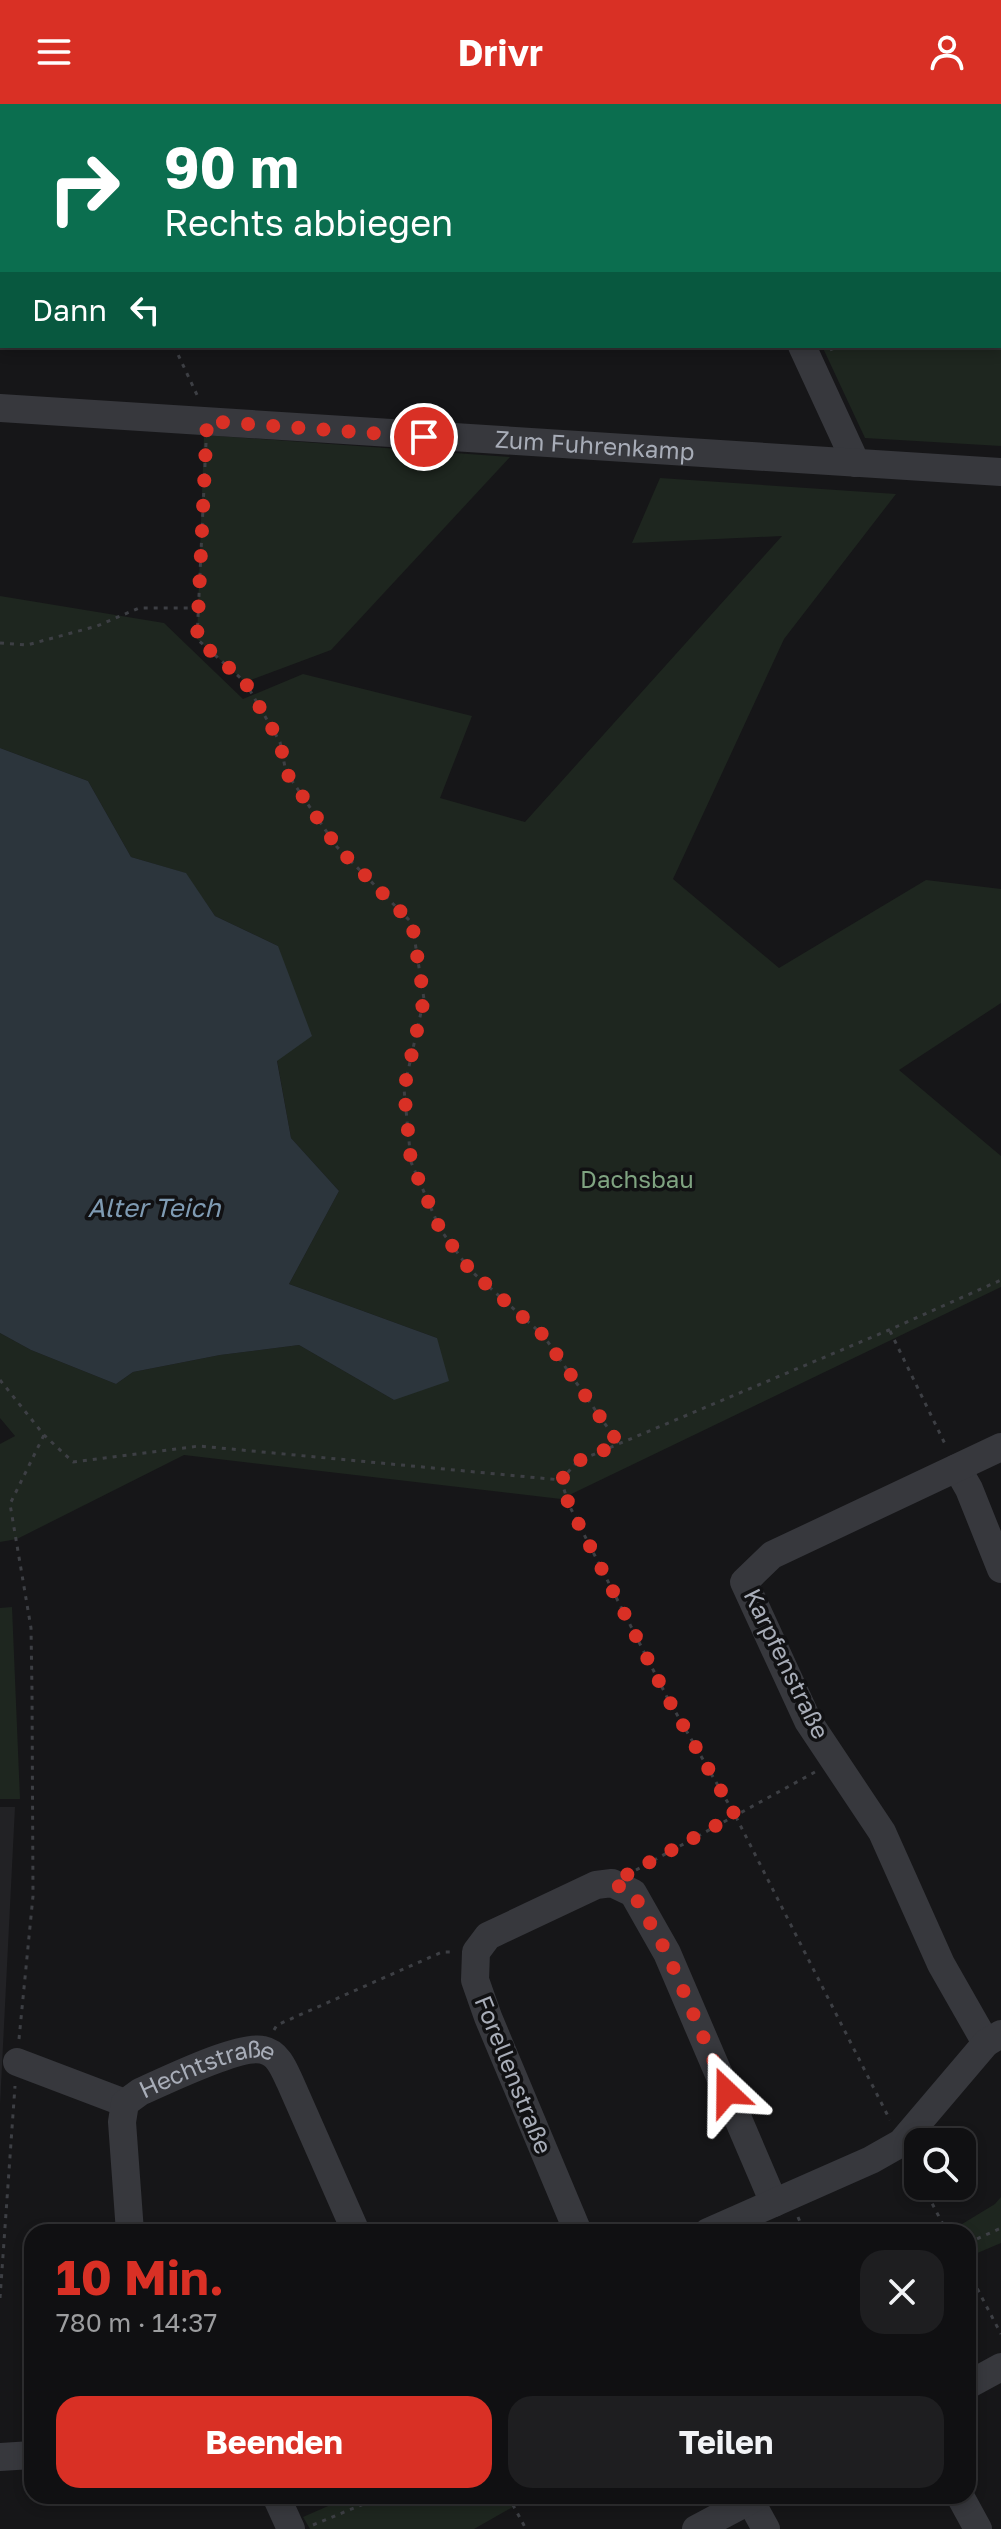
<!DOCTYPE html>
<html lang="de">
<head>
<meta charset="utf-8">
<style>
	body { margin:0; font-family:"Golos Text",sans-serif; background:#1e1e20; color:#f1f3f6; height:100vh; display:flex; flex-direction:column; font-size:30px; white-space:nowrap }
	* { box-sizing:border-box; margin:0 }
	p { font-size:26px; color:#9c9d9f }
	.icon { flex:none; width:44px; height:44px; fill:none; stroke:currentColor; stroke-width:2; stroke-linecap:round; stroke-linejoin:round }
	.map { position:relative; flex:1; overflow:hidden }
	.panel { position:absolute; left:24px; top:2120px; width:952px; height:280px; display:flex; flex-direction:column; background:#101012; border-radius:24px; box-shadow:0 4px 12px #0003,0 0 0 2px #303032 }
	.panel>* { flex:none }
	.guide { position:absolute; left:0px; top:0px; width:1002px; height:244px; box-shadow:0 4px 12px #0003,0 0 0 2px #303032; background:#0b6e4f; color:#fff; overflow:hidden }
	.fabs { position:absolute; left:904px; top:2024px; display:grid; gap:16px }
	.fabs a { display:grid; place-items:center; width:72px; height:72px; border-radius:16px; background:#101012; box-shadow:0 4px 12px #0003,0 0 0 2px #303032; font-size:40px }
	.pin { position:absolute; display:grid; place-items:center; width:68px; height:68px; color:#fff; margin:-34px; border:4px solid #fff; border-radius:50%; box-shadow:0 2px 8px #0007 }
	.me { position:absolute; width:88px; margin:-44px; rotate:337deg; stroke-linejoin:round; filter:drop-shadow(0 0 6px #0008) }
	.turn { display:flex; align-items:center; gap:28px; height:168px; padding:0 32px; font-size:36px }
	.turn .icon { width:104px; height:104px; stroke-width:2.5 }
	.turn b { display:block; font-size:56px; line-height:68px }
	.then { display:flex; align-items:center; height:76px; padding:0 32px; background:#0003; gap:16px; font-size:30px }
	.round { display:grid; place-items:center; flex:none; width:84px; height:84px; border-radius:24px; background:#1e1e20 }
	.head { display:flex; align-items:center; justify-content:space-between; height:136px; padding:0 32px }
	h1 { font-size:48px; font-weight:700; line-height:60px; color:#d93025 }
	.action { display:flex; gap:16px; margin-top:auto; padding:16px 32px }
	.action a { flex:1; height:92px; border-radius:24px; background:#d93025; color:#fff; font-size:32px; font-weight:700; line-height:92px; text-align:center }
	.action a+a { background:#1e1e20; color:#f1f3f6 }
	header { display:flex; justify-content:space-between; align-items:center; height:104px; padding:0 32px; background:#d93025; color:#fff; font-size:36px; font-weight:700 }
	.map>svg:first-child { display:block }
	.built { fill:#222225 }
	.green { fill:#1e261f }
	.water { fill:#2c353c }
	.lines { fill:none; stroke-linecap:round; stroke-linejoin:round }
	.path { stroke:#3d3f44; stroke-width:3; stroke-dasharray:4 6; stroke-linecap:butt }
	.minor { stroke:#37383d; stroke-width:28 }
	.route { stroke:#d93025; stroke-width:14; stroke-dasharray:0 25.2 }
	.labels { text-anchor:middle; stroke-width:7; stroke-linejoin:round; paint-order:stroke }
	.street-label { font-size:24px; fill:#a8adb8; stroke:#111113 }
	.park-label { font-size:24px; fill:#7fa381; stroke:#111113 }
	.water-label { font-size:26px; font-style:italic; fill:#7f9bb3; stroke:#111113 }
</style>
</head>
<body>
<header><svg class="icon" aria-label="menu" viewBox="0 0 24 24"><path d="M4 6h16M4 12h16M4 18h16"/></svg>Drivr<svg class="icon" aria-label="person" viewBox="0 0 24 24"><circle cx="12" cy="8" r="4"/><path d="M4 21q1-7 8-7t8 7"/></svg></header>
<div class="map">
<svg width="1001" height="2425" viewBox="0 0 1001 2425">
	<rect width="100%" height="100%" fill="#161618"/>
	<polygon class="built" points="0,1703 15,1703 0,2001"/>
	<g class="green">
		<polygon points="709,0 1001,0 1001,342 865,334 822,242 1000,242 1000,2"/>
		<polygon points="204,331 510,353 331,546 245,578 197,535"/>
		<polygon points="660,374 896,390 784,535 673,775 779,864 926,776 1001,785 1001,899 899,966 1001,1052 1001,1183 561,1395 184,1351 17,1435 0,1438 0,1340 15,1332 0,1314 0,1229 31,1246 116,1280 133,1268 220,1251 299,1241 394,1296 437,1234 289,1180 339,1087 291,1034 277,956 278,842 215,812 185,769 131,753 88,677 0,644 0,492 164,519 243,595 303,570 472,612 440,694 525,718 782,432 632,439"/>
		<polygon points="12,1503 20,1695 0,1695 0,1504"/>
		<polygon points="1001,2093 1001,2139 975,2150 968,2162 968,2128 949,2128 995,2100"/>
		<polygon points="351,2392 532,2392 474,2425 310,2425 303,2413"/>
	</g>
	<polygon class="water" points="0,644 88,677 131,753 186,769 215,812 278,842 312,932 277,957 291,1034 339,1087 289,1180 437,1234 449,1277 394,1296 299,1241 220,1251 133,1268 116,1280 31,1246 0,1229"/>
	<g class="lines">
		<g class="path">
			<polyline points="58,0 59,2"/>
			<polyline points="993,2 998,0"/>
			<polyline points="1000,167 1001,166"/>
			<polyline points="174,242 198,293"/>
			<polyline points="830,246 839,242"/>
			<polyline points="206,339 197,535 245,578 280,638 286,668 337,743 412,819 424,895 404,985 411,1058 440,1125 470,1166 543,1231 619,1340"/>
			<polyline points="0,539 27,541 97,522 139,504 198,504"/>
			<polyline points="890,1227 946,1342"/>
			<polyline points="0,1276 44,1331 73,1358 199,1342 561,1376"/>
			<polyline points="561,1376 569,1401 668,1595 735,1711 890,2016"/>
			<polyline points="561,1376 578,1357 889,1226 1001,1176"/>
			<polyline points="636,1766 815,1668"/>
			<polyline points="274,1926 277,1921 442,1848 452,1848"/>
			<polyline points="19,1935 33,1792 32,1587 31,1524 10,1400 44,1331"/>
			<polyline points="911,2059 918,2071"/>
			<polyline points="923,2082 947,2128"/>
			<polyline points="798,2113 804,2128"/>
			<polyline points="968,2139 1001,2124"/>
			<polyline points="968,2167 1001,2230"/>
			<polyline points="0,2194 15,1982"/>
			<polyline points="508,2392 526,2425"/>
			<polyline points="313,2421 383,2392"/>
		</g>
		<g class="minor">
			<polyline points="691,0 692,2"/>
			<polyline points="802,242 856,359"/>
			<path id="s1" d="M0,304l1001,64"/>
			<polyline points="957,1364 969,1385 1001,1465"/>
			<polyline points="986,1939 941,1860 882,1728 808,1617 744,1478 772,1451 1001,1343"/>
			<polyline points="17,1958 125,1999"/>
			<path id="s2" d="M130,2128l-8,-110 3,-19 15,-11c25,-11 100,-48 123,-42 15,3 21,19 27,32l66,150"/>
			<polyline points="578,2128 488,1913 475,1876 476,1848 488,1832 596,1781 612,1779 633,1789 667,1849 774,2099"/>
			<polyline points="708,2128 871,2056 901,2039 986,1939 1001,1930"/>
			<polyline points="968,2281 1001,2263"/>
			<polyline points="0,2353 32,2351"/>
			<polyline points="276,2392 291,2425"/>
			<polyline points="960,2392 978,2425"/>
			<polyline points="750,2396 766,2425"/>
			<polyline points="696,2425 758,2392"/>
		</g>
	</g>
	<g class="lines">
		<polyline class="route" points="424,333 207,317 197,535 245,578 280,638 286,668 337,743 412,819 424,895 404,985 411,1058 440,1125 470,1166 543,1231 619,1340 578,1357 561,1376 569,1401 668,1595 735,1711 612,1779 633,1789 667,1849 727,1988"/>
	</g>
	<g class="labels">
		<g class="street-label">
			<text dy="8" stroke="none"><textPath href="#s1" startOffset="596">Zum Fuhrenkamp</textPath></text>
			<text transform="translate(786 1560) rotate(64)" y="8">Karpfenstraße</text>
			<text transform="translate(513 1971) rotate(68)" y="8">Forellenstraße</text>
			<text dy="8" stroke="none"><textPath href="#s2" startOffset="220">Hechtstraße</textPath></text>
		</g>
		<g class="park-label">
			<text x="637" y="1084">Dachsbau</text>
		</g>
		<g class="water-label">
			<text x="154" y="1113">Alter Teich</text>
		</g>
	</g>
</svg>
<div class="fabs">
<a><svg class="icon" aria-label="search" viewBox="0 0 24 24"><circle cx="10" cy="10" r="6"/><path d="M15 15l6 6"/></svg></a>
</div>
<div class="pin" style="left:424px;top:333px;background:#d93025"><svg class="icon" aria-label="arrive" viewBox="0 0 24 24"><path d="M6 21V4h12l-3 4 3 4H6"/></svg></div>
<svg class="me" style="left:727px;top:1988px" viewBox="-20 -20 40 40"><path d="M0-17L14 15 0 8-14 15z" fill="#d93025" stroke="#fff" stroke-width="4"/></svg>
<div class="guide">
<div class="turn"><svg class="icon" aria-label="right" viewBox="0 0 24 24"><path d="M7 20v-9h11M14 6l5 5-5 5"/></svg><div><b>90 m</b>Rechts abbiegen</div></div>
<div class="then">Dann<svg class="icon" aria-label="left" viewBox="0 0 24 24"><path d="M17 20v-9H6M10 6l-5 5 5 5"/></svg></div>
</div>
<section class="panel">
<div class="head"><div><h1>10 Min.</h1><p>780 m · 14:37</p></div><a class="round"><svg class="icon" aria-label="close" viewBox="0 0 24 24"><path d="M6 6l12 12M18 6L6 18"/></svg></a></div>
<div class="action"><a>Beenden</a><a>Teilen</a></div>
</section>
</div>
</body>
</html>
